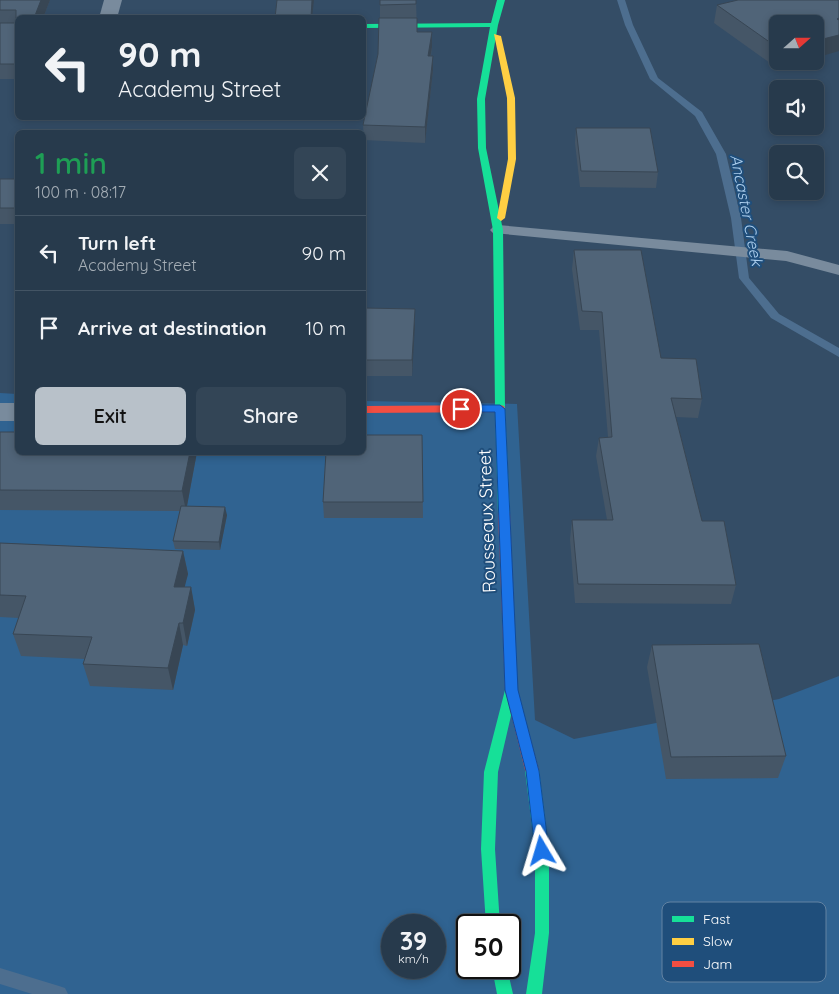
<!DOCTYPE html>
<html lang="en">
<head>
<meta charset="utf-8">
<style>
	body { margin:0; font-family:Quicksand,sans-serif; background:#334556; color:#f1f3f6; height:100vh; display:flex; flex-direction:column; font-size:19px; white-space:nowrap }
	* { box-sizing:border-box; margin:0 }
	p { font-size:16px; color:#a4adb5 }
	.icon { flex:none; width:28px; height:28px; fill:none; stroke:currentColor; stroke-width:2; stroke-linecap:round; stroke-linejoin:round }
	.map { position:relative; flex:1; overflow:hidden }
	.details { position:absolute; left:15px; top:130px; width:351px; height:325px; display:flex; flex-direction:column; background:#273a4c; border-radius:8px; box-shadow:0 2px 8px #0003,0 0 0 1px #435464 }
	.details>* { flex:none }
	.top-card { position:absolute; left:15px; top:15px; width:351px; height:105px; border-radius:8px; box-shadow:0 2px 8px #0003,0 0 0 1px #435464; background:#273a4c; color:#f1f3f6; overflow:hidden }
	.needle { width:32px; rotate:69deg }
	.controls { position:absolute; left:769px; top:15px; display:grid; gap:10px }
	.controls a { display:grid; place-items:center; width:55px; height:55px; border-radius:8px; background:#273a4c; box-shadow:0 2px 8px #0003,0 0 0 1px #435464; font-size:25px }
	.speed { position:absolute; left:381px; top:914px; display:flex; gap:10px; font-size:25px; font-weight:700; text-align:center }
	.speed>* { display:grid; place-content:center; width:65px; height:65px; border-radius:50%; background:#273a4c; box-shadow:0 2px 8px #0003,0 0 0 1px #435464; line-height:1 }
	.speed small { font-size:12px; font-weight:400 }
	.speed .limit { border:2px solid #111; border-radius:8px; background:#fff; color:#111 }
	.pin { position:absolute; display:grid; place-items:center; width:42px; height:42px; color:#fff; margin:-21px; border:2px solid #fff; border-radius:50%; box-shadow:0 1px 5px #0007 }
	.me { position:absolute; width:55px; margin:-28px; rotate:353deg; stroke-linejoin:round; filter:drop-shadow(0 0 4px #0008) }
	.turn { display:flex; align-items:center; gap:18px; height:105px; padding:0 20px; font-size:22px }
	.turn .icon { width:65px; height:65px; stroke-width:2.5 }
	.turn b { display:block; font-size:35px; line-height:42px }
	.round { display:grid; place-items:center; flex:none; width:52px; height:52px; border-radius:8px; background:#334556 }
	.summary { display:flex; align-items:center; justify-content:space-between; height:85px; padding:0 20px }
	h1 { font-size:30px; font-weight:600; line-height:38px; color:#1e9e55 }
	.action { display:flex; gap:10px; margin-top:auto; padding:10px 20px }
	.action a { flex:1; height:58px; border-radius:8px; background:#b8c1c9; color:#111; font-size:20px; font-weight:600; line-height:58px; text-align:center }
	.action a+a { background:#334556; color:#f1f3f6 }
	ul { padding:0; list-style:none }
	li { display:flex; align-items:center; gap:15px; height:75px; padding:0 20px; border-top:1px solid #435464 }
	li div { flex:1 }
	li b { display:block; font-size:19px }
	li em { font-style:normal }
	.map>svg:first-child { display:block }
	.green { fill:#306391; fill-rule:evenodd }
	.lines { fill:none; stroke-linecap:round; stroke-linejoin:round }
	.stream { fill:#4d6e8f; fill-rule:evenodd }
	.lane { fill:#798b9d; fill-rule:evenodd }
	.street { fill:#798b9d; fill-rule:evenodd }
	.fast { fill:#16e098; fill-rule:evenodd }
	.slow { fill:#ffcf43; fill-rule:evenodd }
	.jam { fill:#f24e42; fill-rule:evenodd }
	.wall { fill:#455667 }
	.shaded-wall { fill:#384654 }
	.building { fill:#506478; stroke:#384654 }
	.route { fill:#1a73e8; stroke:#114b97 }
	.labels { text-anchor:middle; stroke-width:4; stroke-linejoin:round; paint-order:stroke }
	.far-water-label { font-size:16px; font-style:italic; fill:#adcfee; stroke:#1f4e7b }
	.street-label { font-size:18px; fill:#fff; stroke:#1f4e7b }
	.key { fill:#1f4e7b; stroke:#6283a3; stroke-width:1 }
	.key-label { font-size:14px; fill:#fff }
</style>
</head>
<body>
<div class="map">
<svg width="839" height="994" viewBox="0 0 839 994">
	<rect width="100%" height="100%" fill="#344d66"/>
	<path class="green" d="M0,393l17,1 1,58h346v-51l153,3 18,316 39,19 205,-40 60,-23v318h-839zM392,925h43v43h-43zM468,925h42v43h-42z"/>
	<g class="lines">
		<g class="stream">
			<polygon points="617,0 625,0 633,25 658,78 702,112 726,154 741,218 749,278 779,314 839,348 839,357 771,318 739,278 731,218 716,154 695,116 650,79 625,25"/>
			<polygon points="0,968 59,986 65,988 68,994 32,994 0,984"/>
		</g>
		<polygon class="lane" points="498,225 787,251 839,265 839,275 786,261 493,233 490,230 493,227"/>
		<g class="street">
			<polygon points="104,0 122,0 117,18 99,18"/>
			<rect x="0" y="403" width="18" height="18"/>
		</g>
		<g class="fast">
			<polygon points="497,0 505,0 498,25 485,99 486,148 503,230 505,409 510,513 504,517 498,513 495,409 493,230 478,148 477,99 490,27 364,28 364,24 491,23"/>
			<polygon points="510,689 515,690 516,694 498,772 495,849 500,925 486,925 481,849 484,772 504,694 505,690"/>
			<polygon points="532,764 537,766 539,770 549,851 549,933 542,994 526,994 535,933 535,851 525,770 527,766"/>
			<polygon points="492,968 507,968 513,994 497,994"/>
		</g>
		<polygon class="slow" points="494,34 501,36 515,98 516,159 505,218 501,221 497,218 508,159 507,98"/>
		<g class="jam">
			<polygon points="500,405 504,406 505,409 504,412 364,413 364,406"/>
			<polygon points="504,509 510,513 517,690 539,770 537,774 532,776 527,774 525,770 505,690 498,513"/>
		</g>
	</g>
	<g class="wall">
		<polygon points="0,0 50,0 43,18 18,18 18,79 0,79"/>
		<polygon points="380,0 416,0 417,32 432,47 431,56 433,70 425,143 364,140 363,125 378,54 380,18"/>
		<polygon points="717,5 778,24 778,61 803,61 777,68 714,23"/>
		<polygon points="576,128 658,172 656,188 580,187 575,143"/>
		<rect x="0" y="179" width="18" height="45"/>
		<polygon points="574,250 661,358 702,399 698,418 676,417 702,521 736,585 731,604 575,603 570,539 572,520 607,520 596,456 599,438 608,437 599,330 580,330 572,269"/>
		<polygon points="364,308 415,309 412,376 364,376"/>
		<polygon points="0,432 197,452 187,506 227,515 220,550 175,549 173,541 180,511 0,510"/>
		<polygon points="422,435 423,518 324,518 323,502"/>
		<polygon points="0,543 183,551 188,574 184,587 191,587 195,610 187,646 183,645 173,690 90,686 83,664 85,659 21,656 13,634 19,618 0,617"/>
		<polygon points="652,645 786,756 778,778 666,779 647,667"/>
	</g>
	<g class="shaded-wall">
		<polygon points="41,0 50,0 43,18 34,18"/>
		<polygon points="312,0 314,0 312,18 311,18"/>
		<polygon points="839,18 839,51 815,58 815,41 837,19"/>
		<polygon points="432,32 432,47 428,70 428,56"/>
		<polygon points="433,56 433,70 425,143 425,127"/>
		<polygon points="18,58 18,74 15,64"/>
		<polygon points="778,61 803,61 777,68"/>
		<polygon points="415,309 415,325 412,376 412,360"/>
		<polygon points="190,452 197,452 186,511 182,491"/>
		<polygon points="225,507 227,515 220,550 219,542"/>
		<polygon points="183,551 188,574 179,609 174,587"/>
		<polygon points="191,587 195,610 187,646 183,623"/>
		<polygon points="179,623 183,645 173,690 168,668"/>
	</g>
	<g class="building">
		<polygon points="0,0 41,0 34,18 18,18 18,58 15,64 0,64 0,23 16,23 16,10 0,10"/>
		<polygon points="277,0 312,0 311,18 275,18"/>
		<polygon points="380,0 416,0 416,4 380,5"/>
		<polygon points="738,0 839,0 839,18 837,19 839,20 839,35 815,41 815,24 778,24 778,48 717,5"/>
		<polygon points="379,18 417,18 417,32 432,32 428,56 433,56 425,127 363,125 378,54"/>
		<polygon points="576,128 650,128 658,172 581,171"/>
		<rect x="0" y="179" width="18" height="29"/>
		<polygon points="574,250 641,250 661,358 696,359 702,399 671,398 702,521 724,521 736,585 578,584 572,520 613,520 599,438 612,437 602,312 582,311"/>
		<polygon points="364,308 415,309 412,360 364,360"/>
		<polygon points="0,432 18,432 18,452 190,452 182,491 0,490"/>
		<polygon points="364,435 422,435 423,502 323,502 326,452 364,452"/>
		<polygon points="181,506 225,507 219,542 173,541"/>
		<polygon points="0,543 183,551 174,587 191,587 183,623 179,623 168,668 83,664 92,637 13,634 26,596 0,595"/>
		<polygon points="759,644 786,756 671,757 652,645"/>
	</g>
	<polygon class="route" points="461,405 500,405 505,409 518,690 539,771 549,851 547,855 542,857 537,855 535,851 526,771 505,690 495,412 457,412 456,409"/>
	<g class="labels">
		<g class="far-water-label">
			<text transform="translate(747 210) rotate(79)" y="6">Ancaster Creek</text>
		</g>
		<g class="street-label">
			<text transform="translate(487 521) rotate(-92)" y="6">Rousseaux Street</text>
		</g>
	</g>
	<rect x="662" y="902" width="164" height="80" rx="8" class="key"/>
	<rect x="672" y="916" width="22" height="6" fill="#16e098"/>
	<rect x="672" y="938" width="22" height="7" fill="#ffcf43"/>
	<rect x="672" y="961" width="22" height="6" fill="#f24e42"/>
	<g class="key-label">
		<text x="703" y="924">Fast</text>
		<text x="703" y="946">Slow</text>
		<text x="703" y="969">Jam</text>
	</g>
</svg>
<div class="controls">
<a><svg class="needle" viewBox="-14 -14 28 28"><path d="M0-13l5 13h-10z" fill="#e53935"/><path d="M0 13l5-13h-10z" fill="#a4adb5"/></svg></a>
<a><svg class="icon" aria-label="sound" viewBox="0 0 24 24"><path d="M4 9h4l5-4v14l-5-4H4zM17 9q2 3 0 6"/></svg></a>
<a><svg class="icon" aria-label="search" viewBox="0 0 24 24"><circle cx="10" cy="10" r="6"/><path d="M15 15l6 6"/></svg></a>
</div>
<div class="speed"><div>39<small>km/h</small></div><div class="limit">50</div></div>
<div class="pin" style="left:461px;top:409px;background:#d93025"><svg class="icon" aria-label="arrive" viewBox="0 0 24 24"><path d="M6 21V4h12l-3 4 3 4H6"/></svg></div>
<svg class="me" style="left:542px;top:851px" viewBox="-20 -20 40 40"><path d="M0-17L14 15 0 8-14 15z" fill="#1a73e8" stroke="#fff" stroke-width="4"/></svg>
<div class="top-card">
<div class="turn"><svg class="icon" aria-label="left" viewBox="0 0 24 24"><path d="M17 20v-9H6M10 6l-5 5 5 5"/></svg><div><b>90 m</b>Academy Street</div></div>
</div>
<section class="details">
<div class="summary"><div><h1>1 min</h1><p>100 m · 08:17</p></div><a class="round"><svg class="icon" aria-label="close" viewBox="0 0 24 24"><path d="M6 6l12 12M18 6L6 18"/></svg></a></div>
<ul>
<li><svg class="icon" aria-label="left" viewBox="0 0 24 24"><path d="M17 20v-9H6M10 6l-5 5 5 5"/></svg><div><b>Turn left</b><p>Academy Street</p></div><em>90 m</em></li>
<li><svg class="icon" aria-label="arrive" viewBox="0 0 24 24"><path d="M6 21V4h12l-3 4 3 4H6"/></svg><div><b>Arrive at destination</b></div><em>10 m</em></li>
</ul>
<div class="action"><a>Exit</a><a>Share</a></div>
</section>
</div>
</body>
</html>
